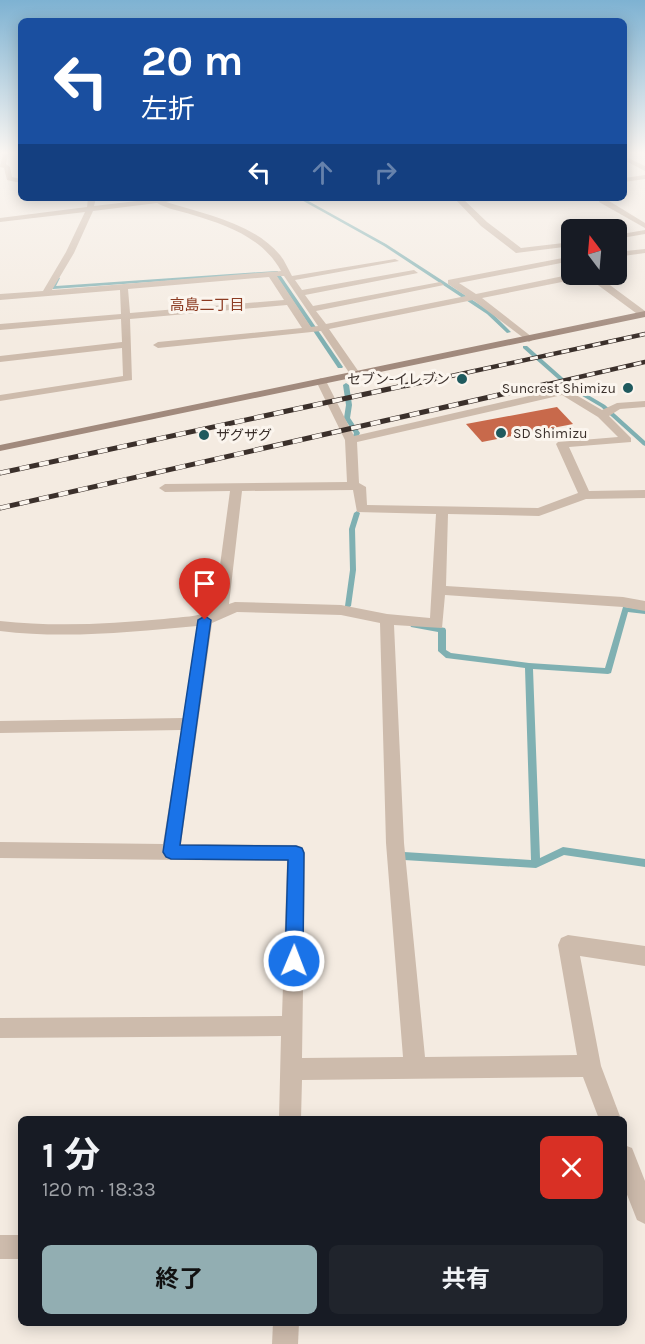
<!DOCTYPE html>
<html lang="ja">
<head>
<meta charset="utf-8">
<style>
	body { margin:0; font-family:Karla,"Noto Sans JP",sans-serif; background:#20242c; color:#f1f3f6; height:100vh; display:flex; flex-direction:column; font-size:22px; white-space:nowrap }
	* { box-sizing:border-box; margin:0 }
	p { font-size:20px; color:#9ea1a6 }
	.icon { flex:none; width:33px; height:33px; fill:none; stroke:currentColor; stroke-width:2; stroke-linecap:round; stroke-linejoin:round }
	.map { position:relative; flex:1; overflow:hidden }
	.panel { position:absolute; left:18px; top:1116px; width:609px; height:210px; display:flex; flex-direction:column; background:#171b24; border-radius:9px; box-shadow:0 3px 15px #0003 }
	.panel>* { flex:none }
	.hud { position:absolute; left:18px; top:18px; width:609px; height:183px; border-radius:9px; box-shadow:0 3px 15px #0003; background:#1a4fa0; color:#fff; overflow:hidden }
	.needle { width:39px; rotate:344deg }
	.tools { position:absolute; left:561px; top:219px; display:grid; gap:12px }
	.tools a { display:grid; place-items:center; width:66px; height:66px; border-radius:9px; background:#171b24; box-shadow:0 3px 15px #0003; font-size:30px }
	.pin { position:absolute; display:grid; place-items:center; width:51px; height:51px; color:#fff; margin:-62px -26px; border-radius:50% 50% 50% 0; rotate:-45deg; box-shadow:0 0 6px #0007 }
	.pin .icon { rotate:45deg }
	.me { position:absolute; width:66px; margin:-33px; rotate:1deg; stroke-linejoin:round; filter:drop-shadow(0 0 4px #0008) }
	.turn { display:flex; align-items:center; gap:21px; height:126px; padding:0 24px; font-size:27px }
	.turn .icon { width:78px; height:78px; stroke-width:2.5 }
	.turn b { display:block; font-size:42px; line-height:51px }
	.lanes { display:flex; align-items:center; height:57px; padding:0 24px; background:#0003; justify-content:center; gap:30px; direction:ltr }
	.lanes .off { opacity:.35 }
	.round { display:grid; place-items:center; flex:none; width:63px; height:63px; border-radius:9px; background:#20242c }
	.summary { display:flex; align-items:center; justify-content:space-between; height:102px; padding:0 24px }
	h1 { font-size:36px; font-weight:700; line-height:45px }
	.action { display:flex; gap:12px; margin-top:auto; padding:12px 24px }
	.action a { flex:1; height:69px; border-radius:9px; background:#92aeb2; color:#111; font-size:24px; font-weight:700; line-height:69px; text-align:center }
	.action a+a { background:#20242c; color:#f1f3f6 }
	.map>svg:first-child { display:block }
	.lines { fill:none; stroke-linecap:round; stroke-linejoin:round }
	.stream { fill:#7fb0b2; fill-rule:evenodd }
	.building { fill:#c8694b }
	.street { fill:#cdbbac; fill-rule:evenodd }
	.secondary { fill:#a18a7d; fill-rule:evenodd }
	.rail-far1-casing { stroke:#3b302b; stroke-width:4.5 }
	.rail-casing { stroke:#3b302b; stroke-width:5 }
	.rail-far1 { stroke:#fbf5ee; stroke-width:3; stroke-dasharray:8; stroke-linecap:butt }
	.rail { stroke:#fbf5ee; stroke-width:4; stroke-dasharray:10; stroke-linecap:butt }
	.route { fill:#1a73e8; stroke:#114b97; stroke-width:1.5 }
	.poi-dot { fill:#1f5a5e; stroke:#fbf5ee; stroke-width:2 }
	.labels { text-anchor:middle; stroke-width:6; stroke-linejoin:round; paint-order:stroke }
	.far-poi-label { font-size:14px; fill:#3b302b; stroke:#fbf5ee; text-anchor:end }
	.far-neighbourhood-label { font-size:15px; fill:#8c3b22; stroke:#fbf5ee }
</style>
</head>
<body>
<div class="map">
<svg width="645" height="1344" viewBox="0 0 645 1344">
	<rect width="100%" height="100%" fill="#f4ebe1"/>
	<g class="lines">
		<g class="stream">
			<polygon points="298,198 303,198 386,244 491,312 511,332 507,333 487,314 384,246"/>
			<polygon points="276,271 278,271 278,273 53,289 51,288 56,278 58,277 60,278 56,286"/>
			<polygon points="277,276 281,276 343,367 342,368 338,368 277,277"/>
			<polygon points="523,346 527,346 571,385 605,405 645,441 645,446 643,445 601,407 567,387 523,348"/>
			<polygon points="346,383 349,385 352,405 350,418 360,433 358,437 356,438 353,436 354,433 344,418 346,405 343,385"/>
			<polygon points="357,511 360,513 355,529 356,570 351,606 348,608 345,606 350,570 349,529 354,513"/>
			<polygon points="623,607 625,607 645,610 645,614 628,612 611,673 608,674 533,669 540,858 563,847 645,859 645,867 564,855 536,868 404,860 401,859 400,856 401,853 404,852 531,860 525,668 446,658 438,651 438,632 411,627 410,625 411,623 414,622 445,628 446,630 446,650 451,653 529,663 605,668"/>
		</g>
	</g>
	<polygon class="building" points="557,407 573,424 482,442 466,424"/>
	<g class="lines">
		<g class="street">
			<polygon points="12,151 21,151 21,152 8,155 6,164 10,167 12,177 21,179 21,183 7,180 4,168 0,167 3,153"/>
			<polygon points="624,156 645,166 645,171 624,160"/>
			<polygon points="645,175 645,179 624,182 624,178"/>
			<path d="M88,198h8l-2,8 69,-8h22l-19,4c38,12 87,21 114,53 5,6 8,14 12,21l103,-17 4,2 -104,19 7,10 112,-20 4,3 -113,22 8,11 127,-24 4,3 -128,26 10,13 140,-28 -18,-12v-4l120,-23h3v4l-112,22 17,11 97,-20h22l50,37v5h-5l-53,-39 -105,21 50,39 2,2 -5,3 -56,-42 -144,29 32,46 -5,3 -4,-1 -31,-46 -163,17 -5,-3 5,-3 144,-14 -15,-23 -157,14 2,61 -132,21v-6l123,-19 -1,-28 -122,14v-6l122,-14 -1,-23 -121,11v-6l121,-10 -1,-24 -120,10v-6l43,-3 23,-39 19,-40 -85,10v-4l87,-11zM157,203c10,6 24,8 36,12 34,10 70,23 88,56l-229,19 22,-37 19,-42zM277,276h7l34,50 -7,1zM269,277l15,23 -154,13 -2,-24z"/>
			<polygon points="454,198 462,198 487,222 521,248 572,242 572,246 516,253 481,226"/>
			<polygon points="601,198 617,198 609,201 645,223 645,228 599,202"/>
			<polygon points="645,230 645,234 616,239 616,235"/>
			<polygon points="645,249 645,253 616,257 616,252"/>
			<path d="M321,378l5,3 28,55 210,-48 38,22 15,-7 28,-2v6l-25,2 -11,7 22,22v4l-62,5 20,44 56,-1v8l-59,1 -47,17 -91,-2 -2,72 177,11 22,4v10l-22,-4 -178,-12 -3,33 -48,-3 10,218 21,214 152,-2 -19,-110 3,-7 7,-3 77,11v20l-65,-10 21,110 20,53h-22l-16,-42 -281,3 -1,39h-22l2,-83 -281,2v-20l282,-2 5,-155 -287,-3v-16l163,2 18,-114 -181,3v-12l183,-3 14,-92c-65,6 -132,13 -197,5v-10c54,6 110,3 164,-2 17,-2 34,-2 50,-9l16,-119 -65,1 -6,-4 6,-4 182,-2 -2,-42 -29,-59zM562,395l36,22 20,20 -60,5 -2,2 22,49 -40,15 -171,-3 -1,-18 -7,-4 -2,-41zM353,490l4,22 79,2 -6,104 -43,-4 -46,-9 -106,-3 -6,2 13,-113zM237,612l104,3 39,8 6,220 17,214 -101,1 3,-205 -3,-6 -6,-2 -115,-1 31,-221z"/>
			<polygon points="624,1145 632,1148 645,1181 645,1224 637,1220 624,1187"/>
			<rect x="0" y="1235" width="21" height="24"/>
			<polygon points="273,1323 299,1323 298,1344 272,1344"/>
		</g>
		<polygon class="secondary" points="645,311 645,317 0,451 0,445"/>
		<defs>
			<g id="rail-far1">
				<polyline points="405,386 645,334"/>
				<polyline points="540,386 645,362"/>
			</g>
			<g id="rail">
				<polyline points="0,473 412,384"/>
				<polyline points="0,508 547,384"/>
			</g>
		</defs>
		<use href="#rail-far1" class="rail-far1-casing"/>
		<use href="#rail" class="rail-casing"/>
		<use href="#rail-far1" class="rail-far1"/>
		<use href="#rail" class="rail"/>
	</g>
	<linearGradient id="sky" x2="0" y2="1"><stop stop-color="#7eb2d2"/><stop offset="0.45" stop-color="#faf6f2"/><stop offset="1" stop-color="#faf6f2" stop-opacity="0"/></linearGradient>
	<rect width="645" height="339" fill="url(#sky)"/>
	<polygon class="route" points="205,616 211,620 180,845 296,846 302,848 304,853 303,961 300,967 294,970 287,967 285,961 288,860 171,859 166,857 163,852 198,620"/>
	<g class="poi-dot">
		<circle cx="462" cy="379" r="6"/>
		<circle cx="628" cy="388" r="6"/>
		<circle cx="501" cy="433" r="6"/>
		<circle cx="204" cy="435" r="6"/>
	</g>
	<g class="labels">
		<g class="far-poi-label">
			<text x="450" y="384">セブン-イレブン</text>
			<text x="616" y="393">Suncrest Shimizu</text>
			<text x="513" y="438" text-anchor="start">SD Shimizu</text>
			<text x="216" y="440" text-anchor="start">ザグザグ</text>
		</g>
		<g class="far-neighbourhood-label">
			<text x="207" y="310">高島二丁目</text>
		</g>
	</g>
</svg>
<div class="tools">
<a><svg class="needle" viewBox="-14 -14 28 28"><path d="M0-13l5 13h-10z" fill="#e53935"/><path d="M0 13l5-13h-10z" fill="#9ea1a6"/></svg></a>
</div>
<div class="pin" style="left:205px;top:620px;background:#d93025"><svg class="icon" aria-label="arrive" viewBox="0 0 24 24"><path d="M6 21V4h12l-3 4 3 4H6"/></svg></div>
<svg class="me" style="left:294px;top:961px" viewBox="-20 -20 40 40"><circle r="17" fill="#1a73e8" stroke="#fff" stroke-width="3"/><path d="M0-11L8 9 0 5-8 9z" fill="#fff"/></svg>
<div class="hud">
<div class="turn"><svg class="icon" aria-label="left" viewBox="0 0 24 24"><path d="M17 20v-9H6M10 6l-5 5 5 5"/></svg><div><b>20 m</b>左折</div></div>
<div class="lanes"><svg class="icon" aria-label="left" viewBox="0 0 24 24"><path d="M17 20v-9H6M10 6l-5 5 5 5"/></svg><svg class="icon off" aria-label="ahead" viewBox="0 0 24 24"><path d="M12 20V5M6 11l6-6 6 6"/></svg><svg class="icon off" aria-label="right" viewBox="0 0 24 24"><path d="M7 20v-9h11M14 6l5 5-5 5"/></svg></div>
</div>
<section class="panel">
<div class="summary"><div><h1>1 分</h1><p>120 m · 18:33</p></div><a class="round" style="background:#d93025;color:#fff"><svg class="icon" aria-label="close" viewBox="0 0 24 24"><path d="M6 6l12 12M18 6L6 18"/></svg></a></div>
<div class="action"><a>終了</a><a>共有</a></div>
</section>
</div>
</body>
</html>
